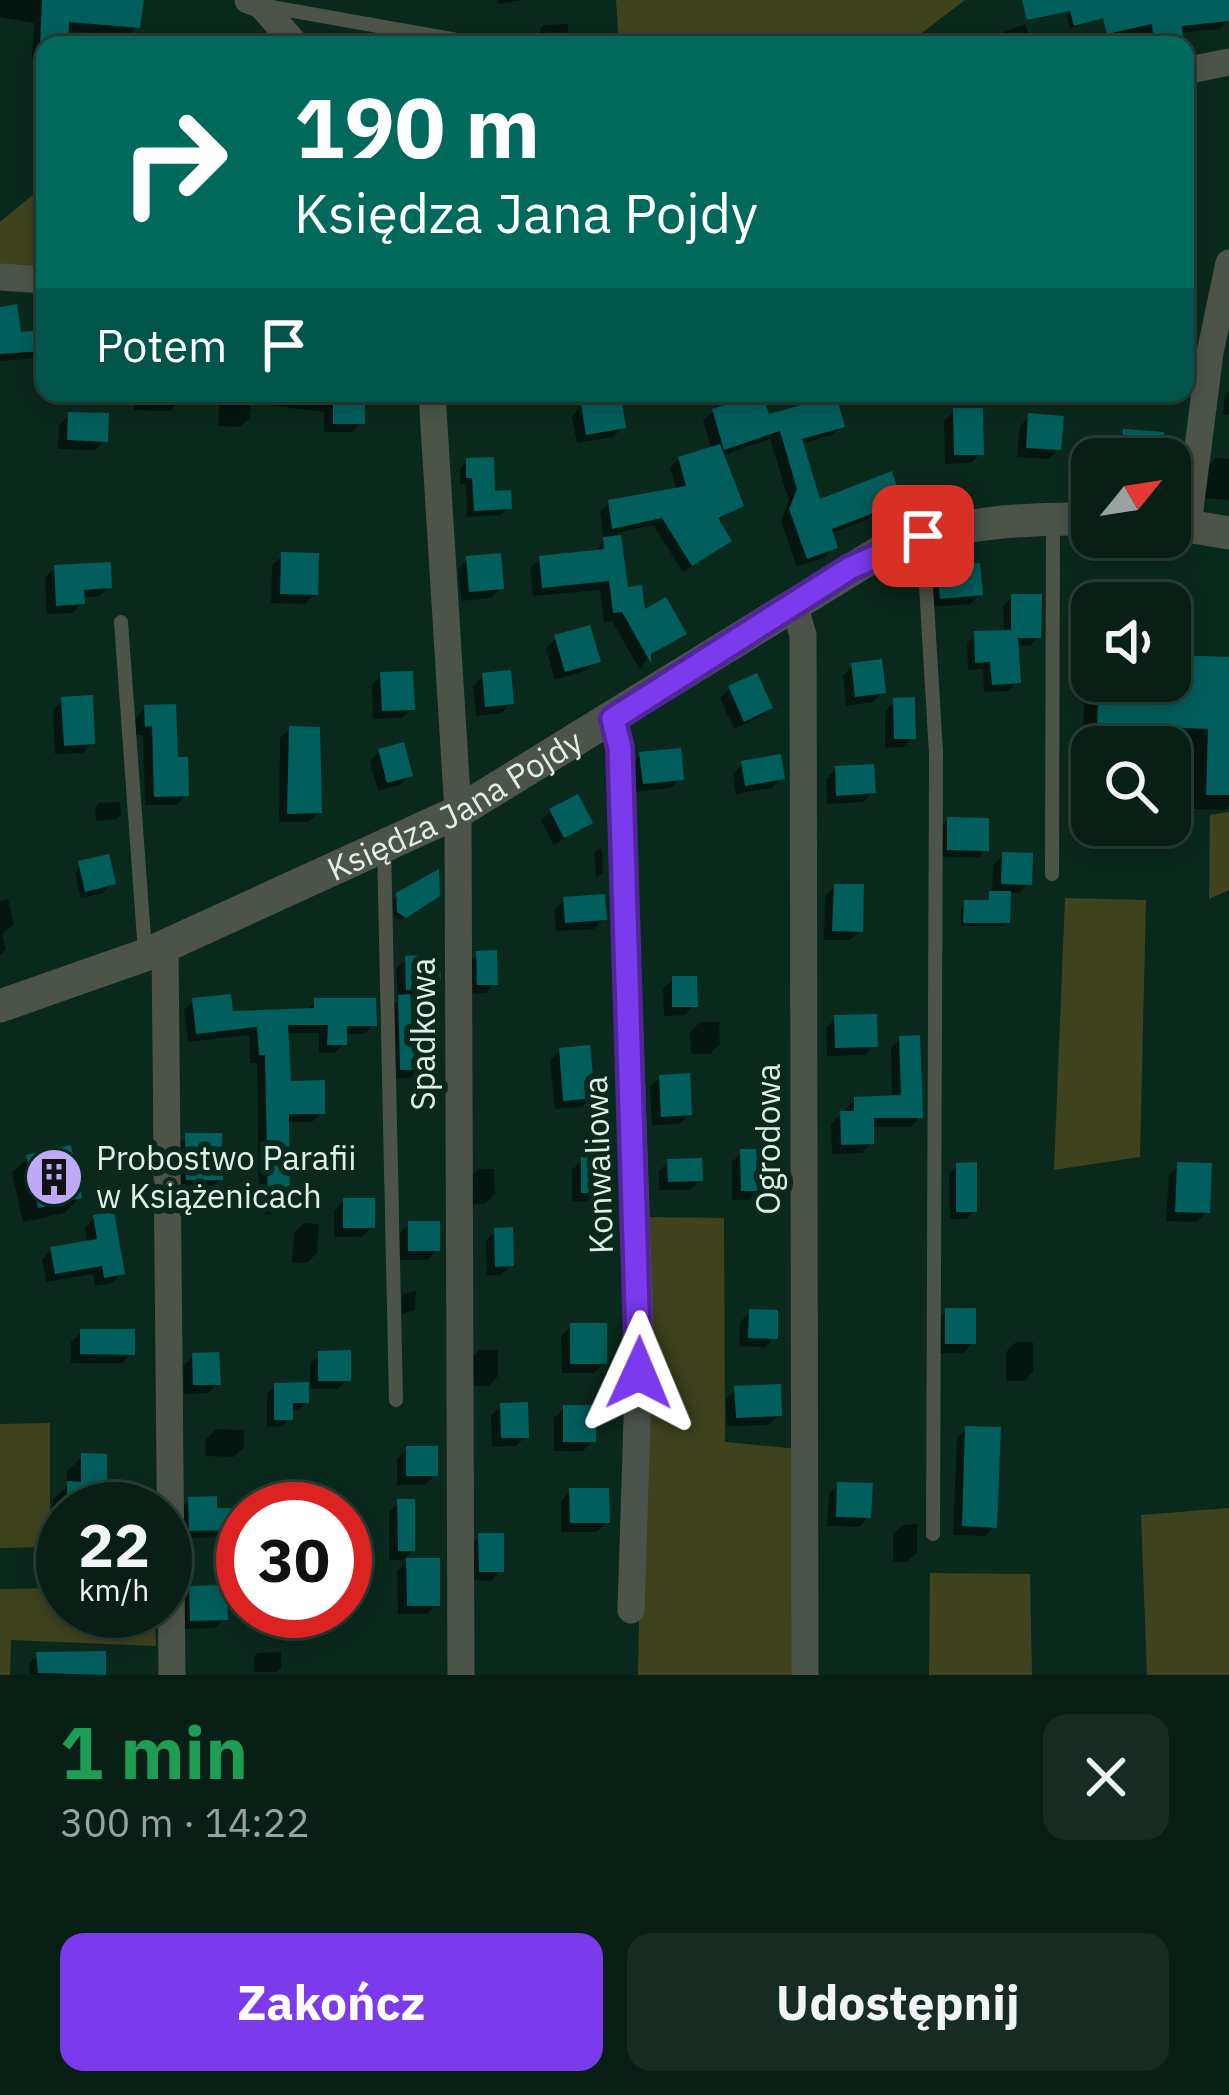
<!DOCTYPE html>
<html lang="pl">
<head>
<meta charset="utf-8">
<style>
	body { margin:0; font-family:"IBM Plex Sans",sans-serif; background:#162c23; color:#f1f3f6; height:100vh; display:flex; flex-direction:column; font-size:45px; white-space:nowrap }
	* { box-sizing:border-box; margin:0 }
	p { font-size:39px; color:#98a2a1 }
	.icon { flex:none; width:66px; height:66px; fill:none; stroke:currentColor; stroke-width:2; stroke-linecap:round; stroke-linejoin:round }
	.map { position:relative; height:1675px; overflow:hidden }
	.drawer { display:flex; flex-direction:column; background:#081f16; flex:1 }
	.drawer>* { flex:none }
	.top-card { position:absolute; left:36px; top:36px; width:1158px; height:366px; border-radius:24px; box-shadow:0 6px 18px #0003,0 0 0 3px #293d35; background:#00695c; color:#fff; overflow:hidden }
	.needle { width:78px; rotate:60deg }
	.fabs { position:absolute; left:1071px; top:438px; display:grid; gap:24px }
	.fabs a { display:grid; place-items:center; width:120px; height:120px; border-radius:24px; background:#081f16; box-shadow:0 6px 18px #0003,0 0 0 3px #293d35; font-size:60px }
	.speed { position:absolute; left:36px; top:1482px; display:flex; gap:24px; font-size:60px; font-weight:700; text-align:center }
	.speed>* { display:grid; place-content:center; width:156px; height:156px; border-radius:50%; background:#081f16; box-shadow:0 6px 18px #0003,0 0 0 3px #293d35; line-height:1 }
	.speed small { font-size:30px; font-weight:400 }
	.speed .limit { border:18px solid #d22; background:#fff; color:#111 }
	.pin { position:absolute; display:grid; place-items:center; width:102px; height:102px; color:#fff; margin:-51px; border-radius:24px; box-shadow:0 6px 18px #0006 }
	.me { position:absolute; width:132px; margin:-66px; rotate:1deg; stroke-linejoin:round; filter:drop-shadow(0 0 9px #0008) }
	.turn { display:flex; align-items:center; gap:42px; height:252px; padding:0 60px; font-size:54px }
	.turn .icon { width:156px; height:156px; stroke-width:2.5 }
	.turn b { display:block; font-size:84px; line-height:102px }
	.then { display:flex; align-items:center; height:114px; padding:0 60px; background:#0003; gap:24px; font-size:45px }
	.round { display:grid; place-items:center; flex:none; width:126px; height:126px; border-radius:24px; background:#162c23 }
	.head { display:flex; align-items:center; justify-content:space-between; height:204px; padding:0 60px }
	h1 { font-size:72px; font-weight:700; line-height:90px; color:#1e9e55 }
	.cta { display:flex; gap:24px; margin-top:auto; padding:24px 60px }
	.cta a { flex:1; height:138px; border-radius:24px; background:#7c3aed; color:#fff; font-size:48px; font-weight:700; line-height:138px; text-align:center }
	.cta a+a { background:#162c23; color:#f1f3f6 }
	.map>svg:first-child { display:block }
	.green { fill:#3e421d }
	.shadow { fill:#0007 }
	.building { fill:#005e5c }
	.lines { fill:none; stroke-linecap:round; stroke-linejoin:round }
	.service { stroke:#4c544a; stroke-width:14 }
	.minor { stroke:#4c544a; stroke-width:27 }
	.tertiary { stroke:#4c544a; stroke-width:33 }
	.route-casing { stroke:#51269a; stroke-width:30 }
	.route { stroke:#7c3aed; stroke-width:21 }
	.labels { text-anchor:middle; stroke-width:12; stroke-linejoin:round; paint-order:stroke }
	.street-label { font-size:33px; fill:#dff0e8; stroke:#0a291d }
	.poi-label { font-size:33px; fill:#dff0e8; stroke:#0a291d; text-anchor:start }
</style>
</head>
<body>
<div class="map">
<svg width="1229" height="1675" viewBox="0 0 1229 1675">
	<rect width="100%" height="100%" fill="#0a291d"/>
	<g class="green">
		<polygon points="616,0 965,0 906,45 619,45"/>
		<polygon points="45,185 45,268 0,265 0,222"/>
		<polygon points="1229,812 1229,890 1209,899 1210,815"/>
		<polygon points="1065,898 1146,900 1140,1157 1054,1170"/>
		<polygon points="647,1217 724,1218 725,1442 798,1449 799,1675 638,1675"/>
		<polygon points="50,1423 50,1547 0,1548 0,1424"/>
		<polygon points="1229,1508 1229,1675 1147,1675 1141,1515"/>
		<polygon points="930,1573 1030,1574 1032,1675 929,1675"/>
		<polygon points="63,1588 63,1611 155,1611 156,1646 11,1640 10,1675 0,1675 0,1589"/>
	</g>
	<g class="shadow">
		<polygon points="0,0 141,0 137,26 128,35 65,31 65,45 45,45 45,58 32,57 34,23 0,17"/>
		<polygon points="498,0 523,0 498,4"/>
		<polygon points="1068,0 1084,0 1089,20 1085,24 1070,28 1064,4"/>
		<polygon points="1108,0 1227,0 1229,20 1220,29 1179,33 1176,45 1144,45 1143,32 1108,40"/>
		<polygon points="568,24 568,39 564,43 541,43 540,29 544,25"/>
		<polygon points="1025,24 1033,45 995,45 1004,32"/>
		<polygon points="0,310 18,336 41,350 33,358 0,361"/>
		<polygon points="1229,391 1229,415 1223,414 1225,396"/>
		<polygon points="134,393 180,393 180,401 170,411 134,410"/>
		<polygon points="220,393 362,393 362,422 352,432 324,432 324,412 251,403 250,418 240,427 218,426"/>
		<polygon points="582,406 623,427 613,437 577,443 572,416"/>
		<polygon points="713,411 842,426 832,435 800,444 818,503 897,495 871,518 830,534 835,547 825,557 797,567 781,521 789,501 770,439 721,456 741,506 716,522 728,541 719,549 683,572 653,525 617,533 625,590 642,614 683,633 648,657 640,670 612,621 604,622 600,590 533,596 530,568 540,559 595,553 604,540 600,512 609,503 677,491 670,468 679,459 712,450 703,421"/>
		<polygon points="954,411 981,453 971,463 945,464 944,421"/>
		<polygon points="69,415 105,441 95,450 58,449 59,425"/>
		<polygon points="1030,416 1058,449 1049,459 1017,457 1020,426"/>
		<polygon points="1124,432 1159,459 1113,459 1114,442"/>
		<polygon points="1216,458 1229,459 1229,500 1203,498 1206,468"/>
		<polygon points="467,461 509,508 501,515 467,517 466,484 460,484 460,469"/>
		<polygon points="282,555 315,594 305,604 271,603 272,565"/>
		<polygon points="468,559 501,588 491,598 461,601 458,569"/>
		<polygon points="55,568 109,587 99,596 81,598 82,603 72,613 47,614 45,577"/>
		<polygon points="938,569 980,594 970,604 931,607 928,579"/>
		<polygon points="1012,597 1038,637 1030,646 1016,645 1017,682 1009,691 984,692 983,669 968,670 967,643 975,634 1004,633 1003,606"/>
		<polygon points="1090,622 1092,681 1170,681 1170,658 1229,660 1229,806 1225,810 1192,809 1193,744 1140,741 1140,747 1092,747 1092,812 1080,812 1085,677 1072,676 1074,638"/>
		<polygon points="556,638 597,661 587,670 555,680 546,648"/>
		<polygon points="852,666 883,692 873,702 846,706 843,676"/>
		<polygon points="382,675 412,709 402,718 373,719 372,685"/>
		<polygon points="483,676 511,703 502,713 476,716 473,686"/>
		<polygon points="730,688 770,708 760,717 734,729 720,698"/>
		<polygon points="63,700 92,743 83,753 55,754 53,710"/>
		<polygon points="895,701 913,738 903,747 885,748 885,711"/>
		<polygon points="145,708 175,760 186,795 176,805 145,805 143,735 136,735 136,718"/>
		<polygon points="290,729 319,812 309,822 279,822 280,738"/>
		<polygon points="380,751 410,775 400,785 378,791 370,761"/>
		<polygon points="641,755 681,778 671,788 634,792 631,764"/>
		<polygon points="743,764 782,778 772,788 736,794 733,774"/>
		<polygon points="836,769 873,792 863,802 827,804 826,779"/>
		<polygon points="120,802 121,815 117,819 96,821 95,807 99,803"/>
		<polygon points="551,811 589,822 554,845 541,821"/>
		<polygon points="948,820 986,849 979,857 940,857 940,828"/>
		<polygon points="598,849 602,849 603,873 596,877 594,854"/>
		<polygon points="1003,855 1029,884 1019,893 1008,893 1007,922 1003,926 961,926 961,908 965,903 986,903 992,894 993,865"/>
		<polygon points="85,863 112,883 103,893 81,898 75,873"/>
		<polygon points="835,887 860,930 850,940 824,940 825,896"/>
		<polygon points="398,895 432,900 400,920 394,916 393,900"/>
		<polygon points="8,899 14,924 2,934 6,949 0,955 0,901"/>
		<polygon points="564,900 604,919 594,929 556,931 554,910"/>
		<polygon points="478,954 495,983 486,993 468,994 468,964"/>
		<polygon points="406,959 438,985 428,995 407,997 410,1054 421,1068 411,1078 391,1079 390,1008 398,1000 396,969"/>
		<polygon points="673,979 695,1005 685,1015 664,1016 663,989"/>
		<polygon points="193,1001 230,1014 305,1011 315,1001 374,1024 364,1034 344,1034 344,1044 335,1053 319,1053 319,1033 286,1033 288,1084 322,1112 312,1122 286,1122 287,1204 277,1214 259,1214 257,1063 250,1063 249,1035 188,1042 184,1010"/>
		<polygon points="836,1018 874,1046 865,1055 827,1056 826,1028"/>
		<polygon points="700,1022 719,1022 720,1044 710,1054 691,1054 690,1032"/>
		<polygon points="901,1039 920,1117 910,1127 871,1127 871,1143 862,1153 832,1154 831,1124 855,1100 892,1098 891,1048"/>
		<polygon points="560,1051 592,1097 582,1107 555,1109 550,1061"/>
		<polygon points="660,1078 689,1114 680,1124 652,1125 650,1087"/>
		<polygon points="186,1136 220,1179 210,1189 177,1189 177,1146"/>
		<polygon points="742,1152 777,1189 767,1199 732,1200 732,1162"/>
		<polygon points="28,1158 79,1198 64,1213 23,1222 12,1173"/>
		<polygon points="582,1160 607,1192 597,1202 572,1201 572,1170"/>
		<polygon points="668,1162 700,1180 690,1190 659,1190 659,1171"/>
		<polygon points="1178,1165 1207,1212 1197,1222 1166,1221 1169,1175"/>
		<polygon points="957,1166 974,1211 967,1219 950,1219 949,1173"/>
		<polygon points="478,1169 494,1169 495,1194 485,1204 469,1204 469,1179"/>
		<polygon points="344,1201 372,1227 362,1237 334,1237 334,1211"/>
		<polygon points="94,1218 122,1273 112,1283 95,1286 93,1274 46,1282 42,1259 52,1250 87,1243 85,1228"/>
		<polygon points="304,1223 319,1224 317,1253 307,1263 292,1263 294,1233"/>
		<polygon points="409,1224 437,1250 427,1260 400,1260 399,1234"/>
		<polygon points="496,1231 511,1265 501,1275 487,1275 486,1241"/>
		<polygon points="416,1290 415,1310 402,1314 402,1295"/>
		<polygon points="946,1311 973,1343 963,1353 936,1353 937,1321"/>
		<polygon points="750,1312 775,1337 765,1347 739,1346 740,1322"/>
		<polygon points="571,1326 604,1363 594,1373 562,1373 561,1336"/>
		<polygon points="81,1332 132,1354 122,1363 71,1363 71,1342"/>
		<polygon points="1016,1342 1033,1342 1033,1371 1024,1381 1006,1381 1006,1352"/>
		<polygon points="479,1350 498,1350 498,1376 489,1386 469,1386 469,1360"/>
		<polygon points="320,1354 348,1379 338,1389 306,1389 306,1402 298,1410 290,1410 290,1418 282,1426 267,1427 267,1394 275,1386 310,1385 310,1364"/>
		<polygon points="193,1356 218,1383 208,1393 184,1394 183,1366"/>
		<polygon points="736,1389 779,1415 769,1425 727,1426 726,1399"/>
		<polygon points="501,1406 526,1436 516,1446 492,1447 491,1416"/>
		<polygon points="564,1408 593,1441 583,1451 554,1451 554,1418"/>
		<polygon points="216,1429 244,1430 244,1447 234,1457 205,1456 206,1439"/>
		<polygon points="966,1429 994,1527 985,1536 953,1535 957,1439"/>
		<polygon points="407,1449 435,1475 425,1485 397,1485 397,1459"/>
		<polygon points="83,1456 117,1509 63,1509 63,1533 52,1533 53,1500 67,1486 67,1471"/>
		<polygon points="838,1485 868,1517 859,1527 827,1526 829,1494"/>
		<polygon points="570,1491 607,1522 597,1532 561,1532 561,1501"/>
		<polygon points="190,1500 214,1511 243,1511 243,1560 230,1561 229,1537 181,1538 181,1509"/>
		<polygon points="399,1502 412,1550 403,1560 389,1560 389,1512"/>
		<polygon points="345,1510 356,1510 356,1536 347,1546"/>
		<polygon points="917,1524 917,1552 907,1562 893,1562 893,1534 903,1525"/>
		<polygon points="480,1536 501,1571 491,1581 470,1580 470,1546"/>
		<polygon points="407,1561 437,1605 427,1614 398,1614 397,1571"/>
		<polygon points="190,1589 225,1618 215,1628 182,1629 181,1599"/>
		<polygon points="258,1611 279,1611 274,1616 258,1617"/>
		<polygon points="281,1652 281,1668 277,1672 254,1672 254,1657 258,1653"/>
		<polygon points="103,1654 103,1675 30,1675 29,1663 38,1655"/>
	</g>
	<g class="building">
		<polygon points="42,0 144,0 140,28 69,22 68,45 40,45"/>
		<polygon points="1022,0 1229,0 1229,21 1182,26 1183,42 1154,45 1152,24 1107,34 1103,18 1074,26 1070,11 1027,20"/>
		<polygon points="17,304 21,332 43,330 44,351 0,354 0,307"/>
		<rect x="333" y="393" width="32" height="31"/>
		<polygon points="762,394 769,414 836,395 845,427 802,439 820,499 892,471 900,496 881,502 884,509 832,529 838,548 807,559 789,509 797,489 780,431 724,450 712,409"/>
		<polygon points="621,397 626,428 586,435 581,404"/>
		<polygon points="953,408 983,408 984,455 954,455"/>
		<polygon points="68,412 109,413 108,442 67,440"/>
		<polygon points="1028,413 1064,416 1061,450 1026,448"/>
		<polygon points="1123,429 1164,432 1162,459 1121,459"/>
		<polygon points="720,444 744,506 718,518 732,541 692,566 662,518 612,529 608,500 686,486 678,457"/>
		<polygon points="494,457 495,491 511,490 512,509 474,511 472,478 466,478 466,458"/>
		<polygon points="621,535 628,587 642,585 645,609 666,597 687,634 651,654 651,663 622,612 613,613 609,581 542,588 539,556 604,549 603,537"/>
		<polygon points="281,552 319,553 318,595 280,594"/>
		<polygon points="501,553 504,589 469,592 466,556"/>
		<polygon points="111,562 112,588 84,590 85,604 56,606 54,565"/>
		<polygon points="980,563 983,595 940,599 937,567"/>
		<polygon points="1011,594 1042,594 1041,638 1018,638 1021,683 992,685 990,662 975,663 974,631 1011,630"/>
		<polygon points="590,625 601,662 565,672 554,635"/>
		<polygon points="1173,655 1229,657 1229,795 1206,795 1208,729 1144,726 1143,747 1096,747 1099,681 1172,681"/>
		<polygon points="882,659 886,693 855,697 851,663"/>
		<polygon points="511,670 514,704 485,707 482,673"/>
		<polygon points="413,671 415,710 382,711 380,672"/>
		<polygon points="757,673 773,708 744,722 728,686"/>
		<polygon points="93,695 95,744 64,746 61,697"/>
		<polygon points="915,697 916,739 894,739 893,698"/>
		<polygon points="176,704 178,757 188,757 189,796 154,797 152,726 145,727 144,705"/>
		<polygon points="289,726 320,727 322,813 287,814"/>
		<polygon points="404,742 413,776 387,783 378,749"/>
		<polygon points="681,748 684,780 643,784 639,752"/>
		<polygon points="781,754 785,779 745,786 741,761"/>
		<polygon points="874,764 876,793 836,796 835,766"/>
		<polygon points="578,794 593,823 564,838 549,809"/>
		<polygon points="947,817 989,818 989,851 947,850"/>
		<polygon points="1002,852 1033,853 1032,885 1001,884"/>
		<polygon points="109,854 116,884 85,892 78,861"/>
		<polygon points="439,869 440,896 406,918 397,912 396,893"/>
		<polygon points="834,884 864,884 863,932 832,931"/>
		<polygon points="989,891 1011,891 1010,923 963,923 964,900 989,900"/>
		<polygon points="605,894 607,920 565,923 563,897"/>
		<polygon points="497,950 498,985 477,985 476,951"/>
		<polygon points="440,954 441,987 406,990 405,956"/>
		<polygon points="672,976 697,976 698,1007 672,1007"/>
		<polygon points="231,994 233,1011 314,1008 314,998 376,998 377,1026 347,1026 347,1045 327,1045 328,1025 288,1025 291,1081 325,1080 325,1114 289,1114 290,1205 268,1206 265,1055 259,1055 257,1027 196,1034 192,998"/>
		<polygon points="410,994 413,1051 424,1051 424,1070 400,1070 398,995"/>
		<polygon points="877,1014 878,1047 835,1048 834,1015"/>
		<polygon points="920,1035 923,1118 874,1118 874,1144 841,1145 840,1111 854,1111 854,1097 901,1095 899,1036"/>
		<polygon points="590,1045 595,1098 563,1101 559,1048"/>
		<polygon points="690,1073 692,1115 661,1117 659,1075"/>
		<polygon points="185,1133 222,1133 223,1180 186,1180"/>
		<polygon points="71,1145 82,1198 38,1208 26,1155"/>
		<polygon points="740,1149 780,1149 780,1191 741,1191"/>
		<rect x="581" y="1157" width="29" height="36"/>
		<polygon points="702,1158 703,1181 668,1182 667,1159"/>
		<polygon points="977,1162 977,1212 956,1212 956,1163"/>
		<polygon points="1177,1162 1212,1163 1210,1213 1175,1212"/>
		<rect x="343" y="1198" width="32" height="30"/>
		<polygon points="114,1212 125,1274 104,1278 102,1266 55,1274 50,1247 97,1239 93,1215"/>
		<rect x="408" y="1221" width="32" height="30"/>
		<polygon points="513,1227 514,1266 495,1267 494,1228"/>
		<rect x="945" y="1308" width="31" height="36"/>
		<polygon points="749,1309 778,1310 778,1339 748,1338"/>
		<rect x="570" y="1323" width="37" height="41"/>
		<polygon points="80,1329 135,1329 135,1355 80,1354"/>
		<polygon points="351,1350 351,1381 318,1381 318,1351"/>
		<polygon points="219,1352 221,1385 193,1385 192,1353"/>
		<polygon points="309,1382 309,1403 293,1403 293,1420 274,1420 274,1383"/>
		<polygon points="781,1384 782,1416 736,1418 734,1386"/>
		<polygon points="528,1402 529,1438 501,1438 500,1403"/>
		<rect x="563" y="1405" width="33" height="37"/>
		<polygon points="965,1426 1001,1427 997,1528 962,1526"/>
		<rect x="406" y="1446" width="32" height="30"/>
		<polygon points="81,1453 107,1454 107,1482 120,1482 120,1509 67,1509 67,1481 81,1482"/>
		<polygon points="837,1482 873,1483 871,1518 836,1517"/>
		<polygon points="569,1488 609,1488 610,1523 570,1523"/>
		<polygon points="217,1496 217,1508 243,1508 243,1530 189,1531 188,1497"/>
		<polygon points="397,1499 415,1499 415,1551 398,1551"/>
		<polygon points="478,1533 504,1533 504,1572 479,1572"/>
		<polygon points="406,1558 440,1558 440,1606 407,1606"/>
		<polygon points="227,1585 228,1620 190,1621 189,1586"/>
		<polygon points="106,1651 106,1675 38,1673 36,1652"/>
	</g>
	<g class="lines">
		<g class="service">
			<polyline points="266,6 485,45"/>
			<polyline points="923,536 936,753 933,1534"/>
			<polyline points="121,622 145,952"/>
			<polyline points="384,846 396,1400"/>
			<polyline points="1052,874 1053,519"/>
		</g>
		<g class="minor">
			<polyline points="248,0 261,5 296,45"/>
			<polyline points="1185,71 1229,62"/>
			<polyline points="0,277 45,280"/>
			<polyline points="432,393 458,812 461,1675"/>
			<polyline points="1188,525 1210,353 1229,263"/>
			<polyline points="794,604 803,635 805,1675"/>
			<polyline points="613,719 620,748 640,1326 631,1610"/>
			<polyline points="165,947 172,1675"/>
		</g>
		<g class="tertiary">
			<polyline points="1170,523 1229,533"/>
			<path id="s1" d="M0,1006l145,-51 313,-143 422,-260c68,-29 139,-34 212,-33"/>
		</g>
	</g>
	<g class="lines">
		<defs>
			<polyline id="route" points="639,1373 620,748 613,719 850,568 923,536"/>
		</defs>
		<use href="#route" class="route-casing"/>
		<use href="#route" class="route"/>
	</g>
	<defs>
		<symbol id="building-disc" viewBox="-11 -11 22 22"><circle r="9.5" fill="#bda9f5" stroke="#0a291d"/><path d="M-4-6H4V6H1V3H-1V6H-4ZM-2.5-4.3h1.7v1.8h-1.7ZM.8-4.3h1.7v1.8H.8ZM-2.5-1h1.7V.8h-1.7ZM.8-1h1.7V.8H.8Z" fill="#111"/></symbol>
	</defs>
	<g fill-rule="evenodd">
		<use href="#building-disc" x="21" y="1144" width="66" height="66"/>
	</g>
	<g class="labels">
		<g class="street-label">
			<text dy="12" stroke="none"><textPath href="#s1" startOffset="498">Księdza Jana Pojdy</textPath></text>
			<text transform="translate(423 1034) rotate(-90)" y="12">Spadkowa</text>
			<text transform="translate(768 1139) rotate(-90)" y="12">Ogrodowa</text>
			<text transform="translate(598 1165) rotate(-92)" y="12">Konwaliowa</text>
		</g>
		<g class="poi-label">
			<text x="96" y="1170">Probostwo Parafii<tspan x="96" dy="38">w Książenicach</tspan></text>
		</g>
	</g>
</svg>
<div class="fabs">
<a><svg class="needle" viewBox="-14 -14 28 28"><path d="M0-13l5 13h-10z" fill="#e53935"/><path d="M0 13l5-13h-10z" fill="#98a2a1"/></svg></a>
<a><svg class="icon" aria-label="sound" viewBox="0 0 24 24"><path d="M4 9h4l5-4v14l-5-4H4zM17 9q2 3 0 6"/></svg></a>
<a><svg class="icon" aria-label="search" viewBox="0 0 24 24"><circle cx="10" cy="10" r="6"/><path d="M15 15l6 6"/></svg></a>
</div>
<div class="speed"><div>22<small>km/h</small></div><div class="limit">30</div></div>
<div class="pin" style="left:923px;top:536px;background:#d93025"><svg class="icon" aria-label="arrive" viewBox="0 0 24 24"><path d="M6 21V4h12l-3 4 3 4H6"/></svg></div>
<svg class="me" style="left:639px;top:1373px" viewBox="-20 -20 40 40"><path d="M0-17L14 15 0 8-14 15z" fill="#7c3aed" stroke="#fff" stroke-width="4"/></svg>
<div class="top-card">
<div class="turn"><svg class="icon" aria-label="right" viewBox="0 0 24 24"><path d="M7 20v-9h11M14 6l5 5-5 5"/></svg><div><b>190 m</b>Księdza Jana Pojdy</div></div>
<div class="then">Potem<svg class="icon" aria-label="arrive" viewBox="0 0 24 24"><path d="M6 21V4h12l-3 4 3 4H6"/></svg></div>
</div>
</div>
<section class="drawer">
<div class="head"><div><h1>1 min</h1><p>300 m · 14:22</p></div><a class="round"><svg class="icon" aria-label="close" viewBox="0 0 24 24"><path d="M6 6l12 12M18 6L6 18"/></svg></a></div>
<div class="cta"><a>Zakończ</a><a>Udostępnij</a></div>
</section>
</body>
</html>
